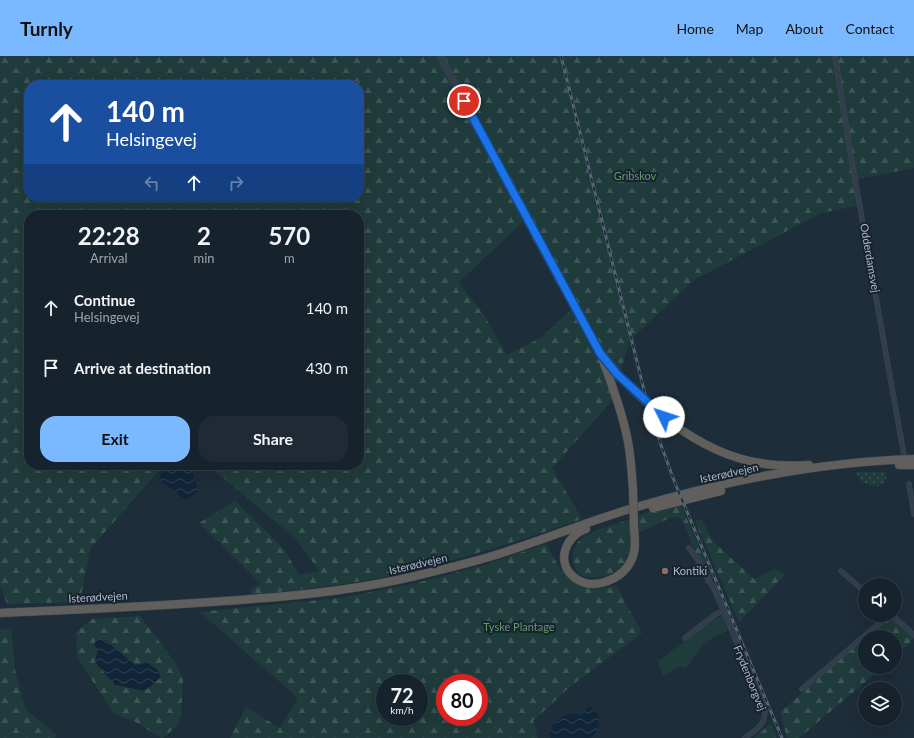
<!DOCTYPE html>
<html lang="en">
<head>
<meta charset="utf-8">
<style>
	body { margin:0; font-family:Lato,sans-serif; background:#1f2a34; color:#f1f3f6; height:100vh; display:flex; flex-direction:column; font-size:15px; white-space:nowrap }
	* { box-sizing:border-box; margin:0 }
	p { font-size:13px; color:#9ea4a9 }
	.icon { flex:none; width:22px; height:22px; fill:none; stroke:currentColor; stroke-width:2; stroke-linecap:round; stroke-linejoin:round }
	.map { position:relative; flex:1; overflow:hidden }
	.side { position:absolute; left:24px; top:154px; width:340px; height:260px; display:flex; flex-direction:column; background:#16222c; border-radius:16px; box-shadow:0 4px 16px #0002,0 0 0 1px #353f48 }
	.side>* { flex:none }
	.top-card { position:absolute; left:24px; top:24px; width:340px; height:122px; border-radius:16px; box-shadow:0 4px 16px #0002,0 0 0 1px #353f48; background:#1a4fa0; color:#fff; overflow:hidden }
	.fabs { position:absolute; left:858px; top:522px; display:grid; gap:8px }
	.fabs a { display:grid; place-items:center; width:44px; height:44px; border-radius:50%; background:#16222c; box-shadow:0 4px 16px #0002,0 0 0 1px #353f48; font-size:20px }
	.speed { position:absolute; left:376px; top:618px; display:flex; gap:8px; font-size:20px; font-weight:700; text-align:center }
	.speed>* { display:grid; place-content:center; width:52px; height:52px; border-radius:50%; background:#16222c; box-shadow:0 4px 16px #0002,0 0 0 1px #353f48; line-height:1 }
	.speed small { font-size:10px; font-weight:400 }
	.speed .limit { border:6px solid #d22; background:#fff; color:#111 }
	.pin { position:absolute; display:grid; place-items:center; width:34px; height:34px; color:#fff; margin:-17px; border:2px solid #fff; border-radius:50%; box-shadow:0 1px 4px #0007 }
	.me { position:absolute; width:44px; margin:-22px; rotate:311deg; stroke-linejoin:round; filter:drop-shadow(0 0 3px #0008) }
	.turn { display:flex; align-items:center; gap:14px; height:84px; padding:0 16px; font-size:18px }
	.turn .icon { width:52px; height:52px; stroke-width:2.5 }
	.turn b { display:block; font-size:28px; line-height:34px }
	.lanes { display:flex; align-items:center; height:38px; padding:0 16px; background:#0003; justify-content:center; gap:20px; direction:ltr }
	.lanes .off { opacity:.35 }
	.eta { display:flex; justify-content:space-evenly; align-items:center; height:68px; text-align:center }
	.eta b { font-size:24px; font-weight:700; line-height:28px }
	.action { display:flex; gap:8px; margin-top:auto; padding:8px 16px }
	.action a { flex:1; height:46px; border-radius:16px; background:#7ab9ff; color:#111; font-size:16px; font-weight:700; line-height:46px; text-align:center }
	.action a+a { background:#1f2a34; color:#f1f3f6 }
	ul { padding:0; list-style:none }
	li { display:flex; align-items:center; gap:12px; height:60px; padding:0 16px }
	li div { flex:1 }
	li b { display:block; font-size:15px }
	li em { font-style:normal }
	header { display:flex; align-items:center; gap:24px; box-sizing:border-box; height:56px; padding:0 20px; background:#7ab9ff; color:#111 }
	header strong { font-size:19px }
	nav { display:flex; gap:22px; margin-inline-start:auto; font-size:14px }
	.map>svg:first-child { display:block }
	.grass { fill:url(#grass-dots) }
	.forest { fill:url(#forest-firs); fill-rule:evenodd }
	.pitch { fill:#203b3b }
	.water { fill:url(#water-waves) }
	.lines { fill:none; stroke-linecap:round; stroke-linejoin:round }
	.minor-casing { stroke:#3c4754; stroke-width:5.5 }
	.tertiary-casing { stroke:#3c4754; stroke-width:7 }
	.trunk-casing { stroke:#3d4955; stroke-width:9 }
	.minor { stroke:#323e4b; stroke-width:4.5 }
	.tertiary { stroke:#323e4b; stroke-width:6 }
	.trunk { stroke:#605f5c; stroke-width:8 }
	.rail-casing { stroke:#536372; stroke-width:3 }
	.rail { stroke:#18232f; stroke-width:1.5; stroke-dasharray:4.5; stroke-linecap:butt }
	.trunk-bridge-casing { stroke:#3d4955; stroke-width:9; stroke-linecap:butt }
	.trunk-bridge { stroke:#605f5c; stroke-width:8 }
	.route-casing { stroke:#114b97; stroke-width:10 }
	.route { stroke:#1a73e8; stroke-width:7 }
	.education-dot { fill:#8d6e63; stroke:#18232f; stroke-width:1.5 }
	.labels { text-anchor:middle; stroke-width:4; stroke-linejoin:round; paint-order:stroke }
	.park-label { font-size:11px; fill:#619a69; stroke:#18232f }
	.street-label { font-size:11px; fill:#acb9c7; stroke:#18232f }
	.poi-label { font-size:11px; fill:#acb9c7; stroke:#18232f; text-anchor:start }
</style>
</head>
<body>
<header>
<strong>Turnly</strong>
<nav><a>Home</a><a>Map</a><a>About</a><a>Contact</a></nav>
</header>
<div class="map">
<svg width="914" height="682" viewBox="0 0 914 682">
	<defs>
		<pattern id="grass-dots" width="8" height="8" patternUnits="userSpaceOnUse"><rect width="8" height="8" fill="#203b3b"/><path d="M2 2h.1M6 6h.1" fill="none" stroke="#3e5556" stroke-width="1.8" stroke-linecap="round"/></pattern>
		<pattern id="forest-firs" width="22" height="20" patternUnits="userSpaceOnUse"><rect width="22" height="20" fill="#203b3b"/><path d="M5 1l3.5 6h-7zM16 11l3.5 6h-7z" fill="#3e5556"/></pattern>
		<pattern id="water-waves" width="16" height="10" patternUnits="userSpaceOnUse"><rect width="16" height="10" fill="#112538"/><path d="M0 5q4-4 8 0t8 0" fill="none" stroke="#314353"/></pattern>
	</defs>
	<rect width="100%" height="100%" fill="#1e2d3a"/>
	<path class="grass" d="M855,416h31c0,3 1,7 -1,9 -4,7 -16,5 -21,2 -4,-3 -6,-7 -9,-11z"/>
	<g class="forest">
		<path d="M0,0h914v112l-61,12 3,26 -35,7 -127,67 -64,60 -19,62 -59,66 30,51c-65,22 -131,44 -198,58 -44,9 -89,13 -133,18v-7l10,-4 -62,-61 36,-22 50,49 14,25 20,-4 -23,-32 -88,-74h151v-250h-330v250h141l-3,1 -11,8 -66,75 -10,53 -73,2 -7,-19zM29,29h330v112h-330zM523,166l48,88 -31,28 -33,17 -22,-38 -26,-35z"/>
		<polygon points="680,447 713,523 706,528 696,508 694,494 684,468 679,462 672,461 639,477 639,459"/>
		<path d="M631,463c0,8 2,17 1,24 -2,19 -15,32 -34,34 -4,1 -10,1 -15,-1 -13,-7 -13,-27 -3,-36 14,-12 35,-15 51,-21z"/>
		<polygon points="702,463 712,484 754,523 774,513 786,518 739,566 695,465"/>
		<path d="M546,488l14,25 11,12 12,4 17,4 16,-4 26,48 -70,52 -39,36 5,17h-308l16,-31 34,21 18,-30 -98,-86 139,-14 69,-13 73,-19zM385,627h34v34h-34zM445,627h34v34h-34z"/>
		<path d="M140,560l37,49 6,14 -2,36 -5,12 -13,11h-2l-27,-17 -20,-7 -37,-57 -1,-25 16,-13zM105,584l30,25 13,-2 -33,22 -20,-23 3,-13z"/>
		<polygon points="887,563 893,563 914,583 895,600 895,581 867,581"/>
		<polygon points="11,572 15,614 26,654 57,679 55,682 0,682 0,574"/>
		<polygon points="865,582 865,611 883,611 799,682 787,682 780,656"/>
		<polygon points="771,667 778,682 754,682"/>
	</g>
	<path class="pitch" d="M722,560l6,15c-23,8 -28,17 -42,37l-6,-2 -17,10 -5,-15 55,-41z"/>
	<g class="water">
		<polygon points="180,409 188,411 193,417 198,436 185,444 161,425 160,419 168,412"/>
		<polygon points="96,583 105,584 135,609 148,607 159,615 160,622 145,635 115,629 95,606 98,593 94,589"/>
		<path d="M591,651l7,8c1,11 1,15 -7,23h-40c-5,-11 10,-23 21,-25 2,0 7,2 10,2l5,-7z"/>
	</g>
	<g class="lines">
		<defs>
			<g id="minor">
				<polyline points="835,0 852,106 905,405"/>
				<polyline points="909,428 914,458"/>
				<path d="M689,492l9,12 17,31 50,119c0,16 -9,19 -20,28"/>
				<polyline points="841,515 865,536"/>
				<polyline points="892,559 914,579"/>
				<polyline points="685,582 716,558 723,555"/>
				<polyline points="802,633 889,559"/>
			</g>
			<polyline id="tertiary" points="440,0 600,297"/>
			<g id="trunk">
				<path d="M600,297c39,48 96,100 160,110 16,3 32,3 49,2"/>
				<path d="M603,305c10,26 20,53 25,81 3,16 4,33 5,49"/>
				<polyline points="899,409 914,409"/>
				<polyline points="653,452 721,435"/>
				<path d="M586,473c-21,7 -31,34 -11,49 19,14 48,1 57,-19 4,-9 3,-20 2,-31"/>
				<path d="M0,557c84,-4 168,-7 252,-14 55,-4 109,-10 163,-23 30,-7 60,-14 90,-24 43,-14 85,-31 128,-44 91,-27 186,-46 281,-49"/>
			</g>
		</defs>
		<use href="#minor" class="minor-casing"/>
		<use href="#tertiary" class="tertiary-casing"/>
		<use href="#trunk" class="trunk-casing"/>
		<use href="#minor" class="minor"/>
		<use href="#tertiary" class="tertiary"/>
		<use href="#trunk" class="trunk"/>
		<defs>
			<polyline id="rail" points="561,0 647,346 661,389 675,427 782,682"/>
		</defs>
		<use href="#rail" class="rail-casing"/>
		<use href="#rail" class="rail"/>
		<defs>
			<polyline id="trunk-bridge" points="633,435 634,472"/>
		</defs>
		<use href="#trunk-bridge" class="trunk-bridge-casing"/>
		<use href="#trunk-bridge" class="trunk-bridge"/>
	</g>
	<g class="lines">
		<defs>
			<polyline id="route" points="464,45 600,297 617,318 664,361"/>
		</defs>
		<use href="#route" class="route-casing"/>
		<use href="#route" class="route"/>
	</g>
	<circle class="education-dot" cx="665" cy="515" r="4"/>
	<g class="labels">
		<g class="park-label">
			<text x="635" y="124">Gribskov</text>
			<text x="519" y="575">Tyske Plantage</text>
		</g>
		<g class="street-label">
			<text transform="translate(870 202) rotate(80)" y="4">Odderdamsvej</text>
			<text transform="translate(729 417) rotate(-12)" y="4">Isterødvejen</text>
			<text transform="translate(418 508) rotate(-13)" y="4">Isterødvejen</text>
			<text transform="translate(98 541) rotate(-3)" y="4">Isterødvejen</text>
			<text transform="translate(750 622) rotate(68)" y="4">Frydenborgvej</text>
		</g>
		<g class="poi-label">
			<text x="673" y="519">Kontiki</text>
		</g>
	</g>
</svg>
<div class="fabs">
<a><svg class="icon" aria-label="sound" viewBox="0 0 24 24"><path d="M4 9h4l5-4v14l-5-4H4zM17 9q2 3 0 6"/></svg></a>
<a><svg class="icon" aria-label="search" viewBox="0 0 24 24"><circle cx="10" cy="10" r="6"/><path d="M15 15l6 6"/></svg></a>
<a><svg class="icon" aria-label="layers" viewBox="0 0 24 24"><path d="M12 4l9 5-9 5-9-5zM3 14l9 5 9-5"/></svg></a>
</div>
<div class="speed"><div>72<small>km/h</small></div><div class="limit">80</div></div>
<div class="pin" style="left:464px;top:45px;background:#d93025"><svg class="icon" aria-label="arrive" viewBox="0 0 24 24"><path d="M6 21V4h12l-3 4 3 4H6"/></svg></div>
<svg class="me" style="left:664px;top:361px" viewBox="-20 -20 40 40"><circle r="19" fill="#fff"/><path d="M0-13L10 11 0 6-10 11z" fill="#1a73e8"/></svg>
<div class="top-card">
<div class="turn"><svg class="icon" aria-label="ahead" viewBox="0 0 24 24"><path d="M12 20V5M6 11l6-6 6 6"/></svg><div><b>140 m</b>Helsingevej</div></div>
<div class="lanes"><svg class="icon off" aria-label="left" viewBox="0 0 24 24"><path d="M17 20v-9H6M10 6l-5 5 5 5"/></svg><svg class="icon" aria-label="ahead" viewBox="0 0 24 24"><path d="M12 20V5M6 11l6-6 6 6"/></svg><svg class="icon off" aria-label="right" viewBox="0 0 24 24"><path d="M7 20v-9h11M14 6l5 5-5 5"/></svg></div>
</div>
<section class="side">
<div class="eta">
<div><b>22:28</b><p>Arrival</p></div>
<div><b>2</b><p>min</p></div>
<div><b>570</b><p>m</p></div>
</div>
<ul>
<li><svg class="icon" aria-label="ahead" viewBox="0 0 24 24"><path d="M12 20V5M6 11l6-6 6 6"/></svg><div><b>Continue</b><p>Helsingevej</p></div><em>140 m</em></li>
<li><svg class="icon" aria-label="arrive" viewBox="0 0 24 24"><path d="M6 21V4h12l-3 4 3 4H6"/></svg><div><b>Arrive at destination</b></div><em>430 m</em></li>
</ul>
<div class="action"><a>Exit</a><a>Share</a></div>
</section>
</div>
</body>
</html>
